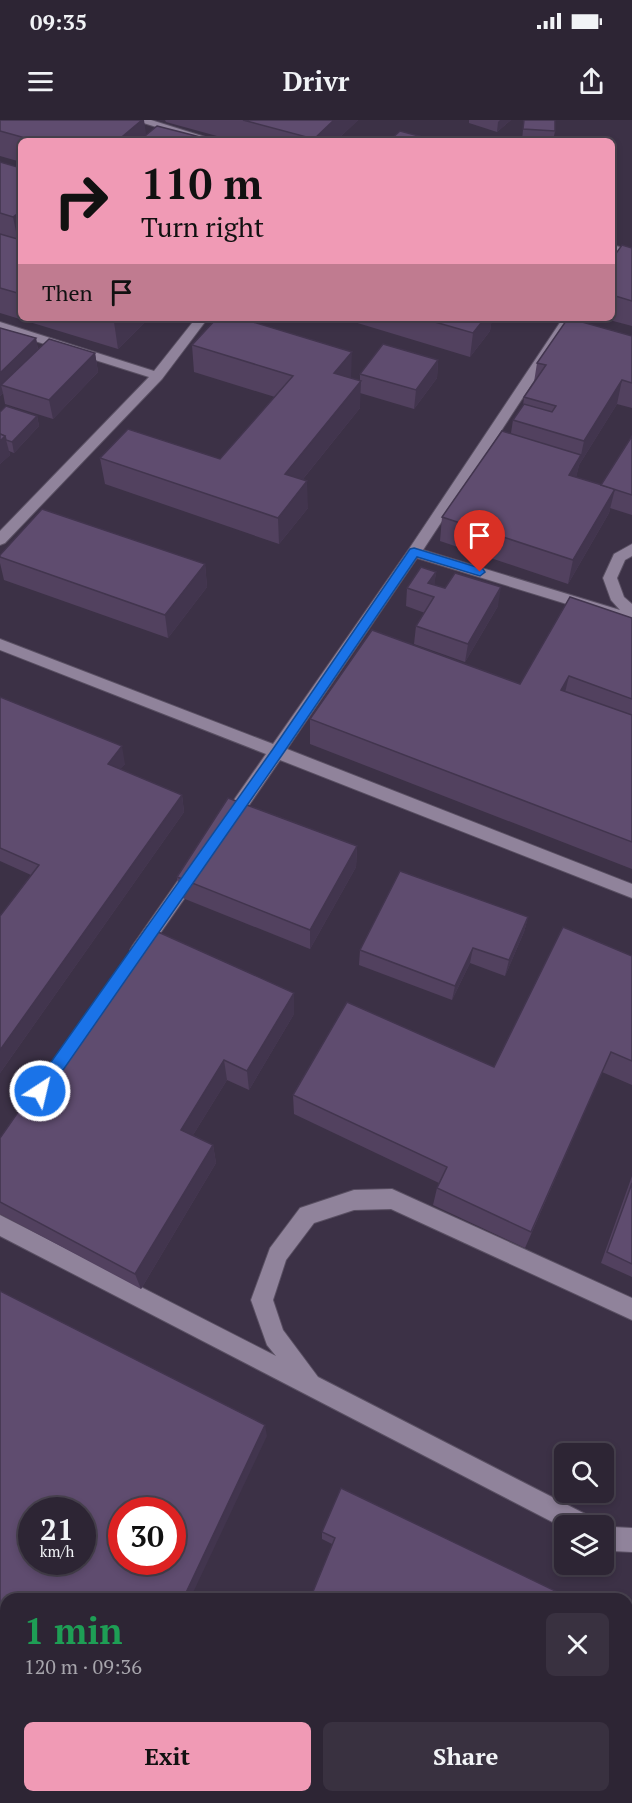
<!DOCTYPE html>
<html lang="en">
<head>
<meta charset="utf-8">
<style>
	body { margin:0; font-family:"PT Serif",serif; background:#393140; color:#f1f3f6; height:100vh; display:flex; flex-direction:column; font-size:22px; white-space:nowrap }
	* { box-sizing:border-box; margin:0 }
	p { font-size:20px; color:#a7a5ac }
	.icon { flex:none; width:33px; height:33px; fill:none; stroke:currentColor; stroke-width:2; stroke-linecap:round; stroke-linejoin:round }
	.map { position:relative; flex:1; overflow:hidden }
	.sheet { position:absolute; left:0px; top:1473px; width:633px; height:210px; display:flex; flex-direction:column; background:#2d2534; border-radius:18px 18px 0 0; box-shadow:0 3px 9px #0003,0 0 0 2px #48424f }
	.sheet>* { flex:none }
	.hud { position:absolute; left:18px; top:18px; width:597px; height:183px; border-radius:9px; box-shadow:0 3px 9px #0003,0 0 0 2px #48424f; background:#f09ab5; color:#111; overflow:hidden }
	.controls { position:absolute; left:554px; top:1323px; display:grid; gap:12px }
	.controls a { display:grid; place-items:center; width:60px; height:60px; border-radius:9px; background:#2d2534; box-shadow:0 3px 9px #0003,0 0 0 2px #48424f; font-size:30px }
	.speed { position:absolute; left:18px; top:1377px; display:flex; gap:12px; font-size:30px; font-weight:700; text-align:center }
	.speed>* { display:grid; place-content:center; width:78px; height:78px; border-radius:50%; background:#2d2534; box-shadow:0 3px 9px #0003,0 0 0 2px #48424f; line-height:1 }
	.speed small { font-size:15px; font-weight:400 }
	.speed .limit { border:9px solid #d22; background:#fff; color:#111 }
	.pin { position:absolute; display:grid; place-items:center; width:51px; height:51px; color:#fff; margin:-62px -26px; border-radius:50% 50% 50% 0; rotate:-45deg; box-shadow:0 0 6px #0007 }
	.pin .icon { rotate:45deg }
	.me { position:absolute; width:66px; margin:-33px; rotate:35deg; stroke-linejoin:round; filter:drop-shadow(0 0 4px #0008) }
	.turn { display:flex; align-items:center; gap:21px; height:126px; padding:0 24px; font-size:27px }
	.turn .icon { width:78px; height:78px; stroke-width:2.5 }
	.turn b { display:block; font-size:42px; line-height:51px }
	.then { display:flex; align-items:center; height:57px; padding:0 24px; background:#0003; gap:12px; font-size:22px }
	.round { display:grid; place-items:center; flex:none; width:63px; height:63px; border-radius:9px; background:#393140 }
	.head { display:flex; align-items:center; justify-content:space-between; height:102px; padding:0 24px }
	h1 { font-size:36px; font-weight:700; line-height:45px; color:#1e9e55 }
	.button { display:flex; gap:12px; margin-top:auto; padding:12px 24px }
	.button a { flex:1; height:69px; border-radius:9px; background:#f09ab5; color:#111; font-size:24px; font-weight:700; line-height:69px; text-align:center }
	.button a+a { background:#393140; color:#f1f3f6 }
	.status { display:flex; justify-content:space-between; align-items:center; height:42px; padding:0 30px; background:#2d2534; direction:ltr }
	.status svg { height:16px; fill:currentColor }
	header { display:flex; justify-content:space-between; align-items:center; height:78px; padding:0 24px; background:#2d2534; font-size:27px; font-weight:700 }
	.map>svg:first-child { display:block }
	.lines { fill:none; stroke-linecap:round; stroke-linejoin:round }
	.street-casing { stroke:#594f62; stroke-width:2 }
	.street { fill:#90839b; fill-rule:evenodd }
	.wall { fill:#52415f }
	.shaded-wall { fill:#42354e }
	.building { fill:#5f4c6f; stroke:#42354e; stroke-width:1.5; fill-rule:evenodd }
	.route { fill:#1a73e8; stroke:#114b97; stroke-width:1.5 }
</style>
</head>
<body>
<div class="status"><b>09:35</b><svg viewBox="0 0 49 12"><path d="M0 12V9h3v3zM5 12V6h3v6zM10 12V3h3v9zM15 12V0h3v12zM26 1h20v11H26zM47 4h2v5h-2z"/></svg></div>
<header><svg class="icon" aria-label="menu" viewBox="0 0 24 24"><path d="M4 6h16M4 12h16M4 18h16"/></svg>Drivr<svg class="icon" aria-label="share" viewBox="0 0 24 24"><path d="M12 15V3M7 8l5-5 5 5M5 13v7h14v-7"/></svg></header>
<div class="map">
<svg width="632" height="1683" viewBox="0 0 632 1683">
	<rect width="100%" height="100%" fill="#3c3146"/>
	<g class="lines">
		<defs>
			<g id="street">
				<polygon points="134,0 151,0 218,21 201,21"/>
				<polygon points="612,125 632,130 632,136 612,131"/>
				<polygon points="196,198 208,198 162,259 5,423 0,425 0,411 149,257 0,210 0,202 154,251"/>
				<polygon points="563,198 575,198 423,430 620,490 611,480 603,458 614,434 632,424 632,436 625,440 617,458 624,477 632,484 632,504 417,438 287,629 632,764 632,778 280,640 234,707 228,709 222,707 220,702 222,697 266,634 0,530 0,519 273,624 409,429"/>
				<polygon points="192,747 198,749 201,754 198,759 145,835 139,838 133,835 130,830 133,825 186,749"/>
				<polygon points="392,1069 632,1178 632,1200 391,1089 354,1090 314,1103 286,1140 273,1180 283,1210 318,1257 593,1398 596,1406 564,1406 564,1408 0,1116 0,1095 276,1236 267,1225 251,1180 270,1128 300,1088 354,1070"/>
				<polygon points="603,1403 613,1407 632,1408 632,1432 612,1431 603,1427 603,1406 598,1406"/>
			</g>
		</defs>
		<use href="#street" class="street-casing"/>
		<use href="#street" class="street"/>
	</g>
	<g class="wall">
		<polygon points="0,0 146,15 216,21 21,21 21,42 0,36"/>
		<polygon points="165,0 358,0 336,21 235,21 166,2"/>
		<polygon points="469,0 511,0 497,12 469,3"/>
		<polygon points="524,0 555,11 553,21 522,20"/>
		<polygon points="0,42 20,120 21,120 21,198 149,198 118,229 0,193"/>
		<polygon points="632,128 632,206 602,198 612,198 612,139"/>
		<polygon points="341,198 492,198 490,211 470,237"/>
		<polygon points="0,208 36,218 38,230 95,233 98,252 53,299 5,284 3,273 0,276"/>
		<polygon points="632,216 632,288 617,284 579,345 576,357 601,365 632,316 632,395 610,388 609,393 568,464 440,421 442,397 511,313 513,300 523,286 524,277 534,262 537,243"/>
		<polygon points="192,225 360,261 360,254 438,240 437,258 414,289 360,273 360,288 303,359 308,388 279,424 105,364 100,338 220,339 275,277 194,252"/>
		<polygon points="0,292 37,296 39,306 14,333 9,331 10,335 0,344"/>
		<polygon points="0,435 205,444 207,467 168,518 4,460 0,443"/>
		<polygon points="436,452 434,465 498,486 465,542 414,524 416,506 425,493 406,486 407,468"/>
		<polygon points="632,498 632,749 310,624 310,599 520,564"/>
		<polygon points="0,577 125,644 120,649 182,675 184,692 0,953 0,796 31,755 0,741"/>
		<polygon points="357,726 356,747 310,829 180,777 177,757"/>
		<polygon points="528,797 524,812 505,856 470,843 452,880 359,845 360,830"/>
		<polygon points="632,836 632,965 602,952 525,1128 433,1085 437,1068 439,1063 294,994 293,975 494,947"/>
		<polygon points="294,894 249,970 227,960 193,1015 213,1025 216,1043 141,1169 0,1094 0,1018"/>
		<polygon points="632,1056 632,1157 601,1143"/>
		<polygon points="322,1412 572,1479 332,1424 322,1419"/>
		<polygon points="459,1677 518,1677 516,1683 457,1683"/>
		<polygon points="553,1677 627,1677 632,1683 564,1683"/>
	</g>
	<g class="shaded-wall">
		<polygon points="142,0 144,0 147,21 117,21"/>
		<polygon points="334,0 358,0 336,21 314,21 314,19"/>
		<polygon points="500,0 511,0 497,12 498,2"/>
		<polygon points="21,91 21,119 18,121 13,97"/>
		<polygon points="118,198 149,198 118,229 114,202"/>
		<polygon points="485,198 492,198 490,211 470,237 473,213"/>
		<polygon points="36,218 39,237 1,265 3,273 0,276 0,253"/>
		<polygon points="352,232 351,259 334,253"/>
		<polygon points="95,233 98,252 53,299 49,280"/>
		<polygon points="438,240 437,258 414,289 416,270"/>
		<polygon points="622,260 617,284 579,345 576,358 569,355 581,335 584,321"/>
		<polygon points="361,261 360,288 286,380 285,354"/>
		<polygon points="37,296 39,306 14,333 12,322"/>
		<polygon points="5,316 10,335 0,344 0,321"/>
		<polygon points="307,361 308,388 279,424 278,398"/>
		<polygon points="615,369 609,393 568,464 573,440"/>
		<polygon points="205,444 207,467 168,518 165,495"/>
		<polygon points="436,452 434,470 428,463"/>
		<polygon points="501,467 498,486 465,542 468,524"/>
		<polygon points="569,556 563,581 561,570"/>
		<polygon points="122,626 125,644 111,661 108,644"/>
		<polygon points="182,675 184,692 0,953 0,930"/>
		<polygon points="357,726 356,747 310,829 310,810"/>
		<polygon points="528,797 524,812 505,856 509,840"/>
		<polygon points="473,828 470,843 452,880 455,866"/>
		<polygon points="294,873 294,894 249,970 247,951"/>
		<polygon points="224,940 227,960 185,1028 181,1010"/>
		<polygon points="213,1025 216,1043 141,1169 135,1154"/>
		<polygon points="265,1305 267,1316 190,1479 183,1479"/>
	</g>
	<g class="building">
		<polygon points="0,0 142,0 117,21 36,21 0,11"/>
		<polygon points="243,0 334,0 314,19"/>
		<polygon points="524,0 555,0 555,11 523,9"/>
		<polygon points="157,6 216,21 139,21"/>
		<polygon points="400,11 430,19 428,21 389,21"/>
		<polygon points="0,42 21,48 21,91 13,97 0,93"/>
		<polygon points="0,114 21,120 21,174 0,168"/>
		<polygon points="622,125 632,128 632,181 612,175 612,139"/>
		<polygon points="99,198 118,198 114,202"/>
		<polygon points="217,198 240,198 352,232 334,253 361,261 285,354 307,361 278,398 100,338 128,309 220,339 293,256 192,225"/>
		<polygon points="421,198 485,198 473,213"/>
		<polygon points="568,198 632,216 632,263 622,260 584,321 513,300 524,284 552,292 556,286 524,277 546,245 537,243"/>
		<polygon points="0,208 36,218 0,253"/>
		<polygon points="49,219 95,233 49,280 1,265"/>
		<polygon points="383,224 438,240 416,270 360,254"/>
		<polygon points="6,286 37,296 12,322 6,320 5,316 0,314 0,292"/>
		<polygon points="502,311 581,335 569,355 615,369 573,440 442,397"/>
		<polygon points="0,314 5,316 0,321"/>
		<polygon points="632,316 632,375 601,365"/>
		<polygon points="42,389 205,444 165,495 0,437 0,435"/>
		<polygon points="421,447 436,452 428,463 445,468 455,453 501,467 468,524 416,506 434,477 407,468"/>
		<polygon points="570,477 632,498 632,579 569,556 561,570 632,595 632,722 310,599 372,510 520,564"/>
		<polygon points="0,577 122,626 108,644 182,675 0,930 0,796 39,745 0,728"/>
		<polygon points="228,678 357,726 310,810 177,757"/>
		<polygon points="400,751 528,797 509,840 473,828 455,866 360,830"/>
		<polygon points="147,807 294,873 247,951 224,940 181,1010 213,1025 135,1154 0,1082 0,1018"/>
		<polygon points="563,807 632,836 632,941 611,932 531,1112 437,1068 447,1047 293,975 347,882 494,947"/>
		<polygon points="632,1063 632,1144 607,1132"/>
		<path d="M0,1171l265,134 -82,174h-177v198h401l-2,6h-405zM32,1390h50v52h-50zM122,1390h50v52h-50z"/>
		<polygon points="341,1368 572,1479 310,1479 335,1418 322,1412"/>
		<polygon points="627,1505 632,1508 632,1683 570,1683 558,1677 627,1677"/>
		<polygon points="465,1677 518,1677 516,1683 463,1683"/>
	</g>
	<polygon class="route" points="414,428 483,449 485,452 480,456 417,437 282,635 45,976 40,978 34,976 32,971 34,966 273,629 410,429"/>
</svg>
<div class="controls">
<a><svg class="icon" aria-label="search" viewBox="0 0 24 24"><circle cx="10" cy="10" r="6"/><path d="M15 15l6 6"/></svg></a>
<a><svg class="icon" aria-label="layers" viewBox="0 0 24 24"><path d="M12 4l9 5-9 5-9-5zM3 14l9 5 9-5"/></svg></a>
</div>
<div class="speed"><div>21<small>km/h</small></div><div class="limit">30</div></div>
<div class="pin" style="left:480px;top:452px;background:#d93025"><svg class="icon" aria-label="arrive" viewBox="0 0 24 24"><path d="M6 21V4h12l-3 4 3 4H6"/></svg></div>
<svg class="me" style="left:40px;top:971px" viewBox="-20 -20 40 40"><circle r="17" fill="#1a73e8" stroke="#fff" stroke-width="3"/><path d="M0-11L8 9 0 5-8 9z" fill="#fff"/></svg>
<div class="hud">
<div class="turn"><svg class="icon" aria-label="right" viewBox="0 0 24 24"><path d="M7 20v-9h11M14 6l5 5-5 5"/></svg><div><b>110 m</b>Turn right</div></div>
<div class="then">Then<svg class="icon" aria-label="arrive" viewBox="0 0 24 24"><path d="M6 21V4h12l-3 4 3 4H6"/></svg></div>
</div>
<section class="sheet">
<div class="head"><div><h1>1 min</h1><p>120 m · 09:36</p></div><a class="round"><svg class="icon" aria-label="close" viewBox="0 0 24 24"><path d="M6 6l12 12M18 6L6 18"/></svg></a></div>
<div class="button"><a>Exit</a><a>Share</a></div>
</section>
</div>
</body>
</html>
